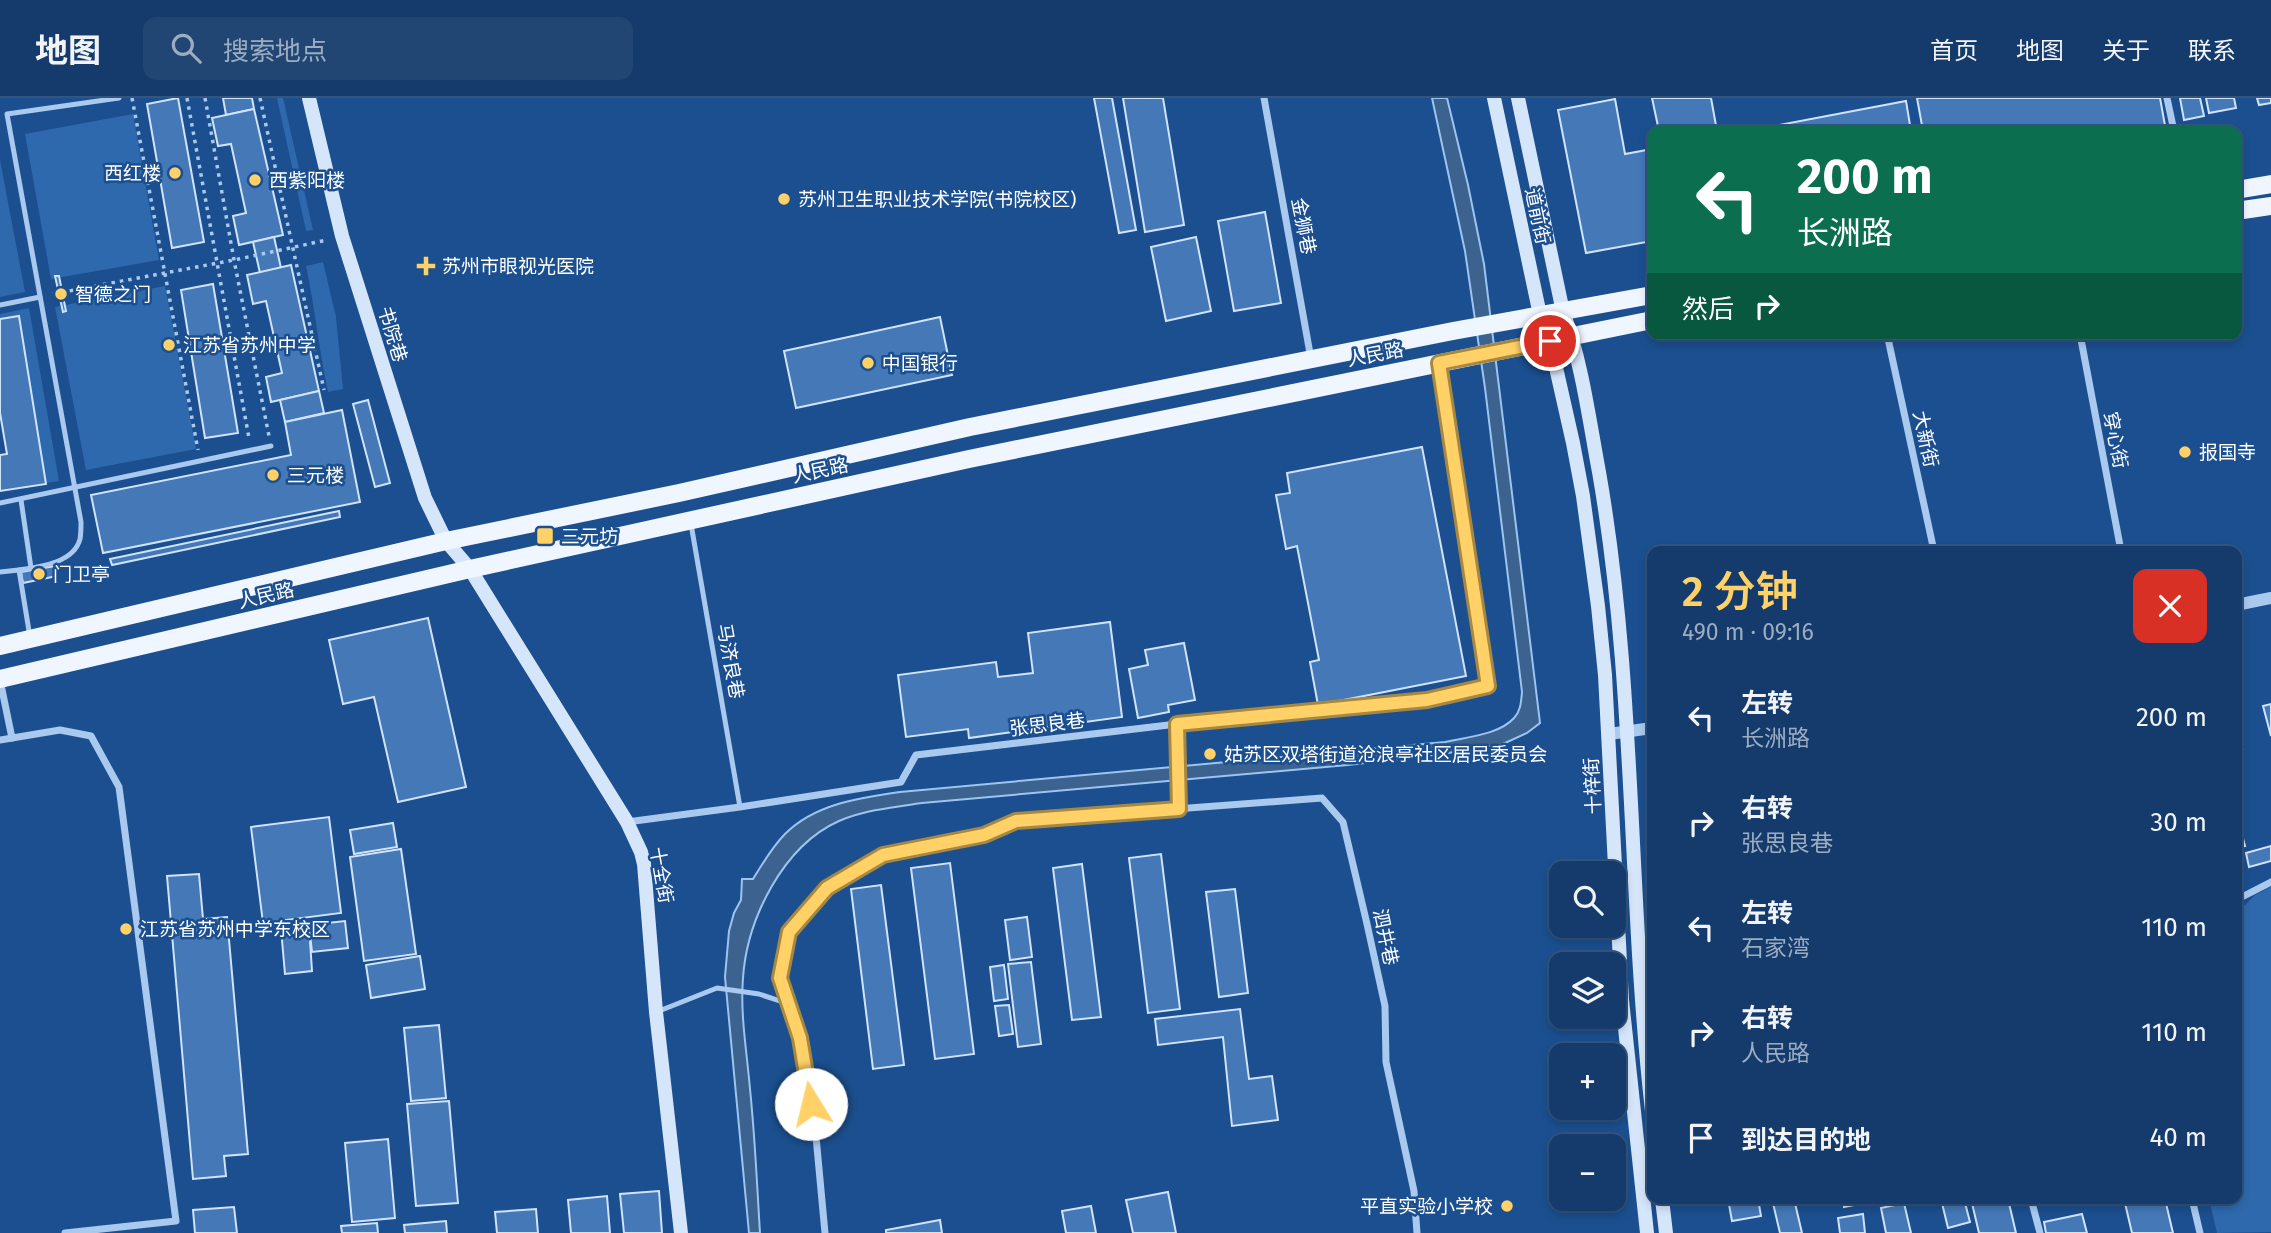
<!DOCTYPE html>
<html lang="zh">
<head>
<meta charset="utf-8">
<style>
	body { margin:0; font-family:"Fira Sans","Noto Sans SC",sans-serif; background:#214673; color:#f1f3f6; height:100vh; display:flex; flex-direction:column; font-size:26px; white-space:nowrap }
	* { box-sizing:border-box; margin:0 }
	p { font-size:23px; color:#9dadc1 }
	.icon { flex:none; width:38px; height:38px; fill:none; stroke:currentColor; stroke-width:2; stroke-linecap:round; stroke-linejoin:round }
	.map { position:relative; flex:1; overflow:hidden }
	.details { position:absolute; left:1647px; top:448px; width:595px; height:658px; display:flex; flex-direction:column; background:#143b6b; border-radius:14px; box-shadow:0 4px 10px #0003,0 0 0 2px #33557e }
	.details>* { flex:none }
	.hud { position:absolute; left:1647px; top:28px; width:595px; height:214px; border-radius:14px; box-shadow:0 4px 10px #0003,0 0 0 2px #33557e; background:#0b6e4f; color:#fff; overflow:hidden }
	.buttons { position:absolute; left:1549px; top:763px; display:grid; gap:14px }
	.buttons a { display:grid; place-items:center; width:77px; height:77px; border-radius:14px; background:#143b6b; box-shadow:0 4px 10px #0003,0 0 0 2px #33557e; font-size:35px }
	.pin { position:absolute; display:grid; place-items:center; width:60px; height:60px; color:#fff; margin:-30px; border:4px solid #fff; border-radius:50%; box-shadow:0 2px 7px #0007 }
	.me { position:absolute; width:77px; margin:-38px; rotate:351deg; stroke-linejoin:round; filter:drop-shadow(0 0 5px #0008) }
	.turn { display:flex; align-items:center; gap:24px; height:147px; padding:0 35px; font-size:32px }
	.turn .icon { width:91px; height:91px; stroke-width:2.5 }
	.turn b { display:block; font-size:49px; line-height:60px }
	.then { display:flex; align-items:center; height:66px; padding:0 35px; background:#0003; gap:14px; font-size:26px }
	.round { display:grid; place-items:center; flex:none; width:74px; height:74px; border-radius:14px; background:#214673 }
	.summary { display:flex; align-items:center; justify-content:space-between; height:119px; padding:0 35px }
	h1 { font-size:42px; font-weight:600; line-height:52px; color:#ffd166 }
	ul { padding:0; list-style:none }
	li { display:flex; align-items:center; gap:21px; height:105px; padding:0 35px }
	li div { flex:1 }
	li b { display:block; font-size:26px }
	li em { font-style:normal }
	header { display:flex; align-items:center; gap:42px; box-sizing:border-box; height:98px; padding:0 35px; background:#143b6b; border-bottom:2px solid #33557e }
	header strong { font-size:33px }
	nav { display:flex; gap:38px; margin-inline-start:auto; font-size:24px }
	.search { width:490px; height:63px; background:#214673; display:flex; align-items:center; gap:18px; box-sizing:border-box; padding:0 24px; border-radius:14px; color:#9dadc1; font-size:26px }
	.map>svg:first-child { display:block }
	.green { fill:#2e69ad }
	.water { fill:#3c6290; stroke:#9cc4f0; stroke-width:2 }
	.building { fill:#4478b7; stroke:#cfe3fa; stroke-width:2 }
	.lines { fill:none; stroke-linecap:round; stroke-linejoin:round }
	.path { stroke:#a9c9ee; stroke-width:3.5; stroke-dasharray:3.5 5; stroke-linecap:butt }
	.service { stroke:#a9c9ee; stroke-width:5 }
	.minor { stroke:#a9c9ee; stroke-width:7 }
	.tertiary { stroke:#a9c9ee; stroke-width:12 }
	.secondary { stroke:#d6e6fa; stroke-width:14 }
	.primary { stroke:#f0f6ff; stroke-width:18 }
	.route-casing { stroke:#a68842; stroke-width:18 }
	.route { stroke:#ffd166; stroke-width:12 }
	.poi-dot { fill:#ffd166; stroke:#1b4f8f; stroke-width:2.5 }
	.labels { text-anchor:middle; stroke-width:5; stroke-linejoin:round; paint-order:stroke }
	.poi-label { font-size:19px; fill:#fff; stroke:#1b4f8f; text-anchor:start }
	.street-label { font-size:19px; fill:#fff; stroke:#1b4f8f }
</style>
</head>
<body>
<header>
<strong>地图</strong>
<div class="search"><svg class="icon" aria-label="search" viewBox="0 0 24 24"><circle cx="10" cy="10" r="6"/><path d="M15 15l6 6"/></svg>搜索地点</div>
<nav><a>首页</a><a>地图</a><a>关于</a><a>联系</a></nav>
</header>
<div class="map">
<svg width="2271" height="1135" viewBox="0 0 2271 1135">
	<rect width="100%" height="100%" fill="#1b4f8f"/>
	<g class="green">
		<polygon points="277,0 283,0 313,132 306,133"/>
		<polygon points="133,16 159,162 51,181 25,36"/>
		<polygon points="0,62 25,194 0,199"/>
		<path d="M323,164l13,55 7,72 -15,3c-9,-42 -13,-84 -22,-126z"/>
		<polygon points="165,188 196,351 86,372 55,209"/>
		<polygon points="29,210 59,383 46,385 19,218 0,220 0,216"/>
		<polygon points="2271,789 2271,1134 2217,1135 2209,1101 2236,1101 2237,815 2255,797"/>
	</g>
	<path class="water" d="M1432,0h15l21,87 16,79 56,459 -13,10 -24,11 -61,10 -94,11 -426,38c-28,4 -57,7 -83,18 -56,25 -92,98 -96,157 -3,36 4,75 7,111 5,48 7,96 10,144h-11l-24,-256 4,-46 5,-18 7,-13 1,-21h11c10,-16 19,-32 32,-45 30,-30 74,-36 115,-42l545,-50c21,-5 54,-7 69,-24 7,-7 7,-17 8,-26l-37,-304 -20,-137z"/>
	<g class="building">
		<polygon points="178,0 204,144 172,150 147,6"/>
		<polygon points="223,0 252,0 254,11 226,17"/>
		<polygon points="1094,0 1112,0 1136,132 1119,135"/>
		<polygon points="1123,0 1163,0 1184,127 1145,134"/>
		<polygon points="1652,0 1711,0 1717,33 1659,33"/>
		<polygon points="1917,0 2160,0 2166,33 1923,33"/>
		<polygon points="2180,0 2200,0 2204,18 2184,22"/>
		<polygon points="2206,0 2234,0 2236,10 2209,15"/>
		<polygon points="2257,0 2271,0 2271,5 2259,7"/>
		<polygon points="1615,1 1625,56 1652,51 1652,143 1586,155 1558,12"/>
		<polygon points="1906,3 1911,33 1747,33"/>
		<polygon points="254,11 283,137 239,147 233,118 246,115 231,46 218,48 212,20"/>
		<polygon points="1265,114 1281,205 1234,213 1218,123"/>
		<polygon points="274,139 281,170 260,175 253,144"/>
		<polygon points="1196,139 1211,213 1166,223 1151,149"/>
		<polygon points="291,167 319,293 271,304 266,279 282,275 266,203 253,206 247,177"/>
		<polygon points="55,178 59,178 66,213 63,214"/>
		<polygon points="213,186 238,335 205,340 181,192"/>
		<polygon points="19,218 46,386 0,393 0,357 7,356 0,315 0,221"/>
		<polygon points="940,219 952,277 796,310 784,253"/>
		<polygon points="319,293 324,315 285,324 280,302"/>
		<polygon points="368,302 390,385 375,389 353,306"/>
		<polygon points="342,312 360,404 103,455 91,397 291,357 285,324"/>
		<polygon points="1422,349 1466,578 1318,607 1310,564 1319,562 1297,448 1286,451 1276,397 1290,395 1287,375"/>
		<polygon points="339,413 340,419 112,467 110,461"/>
		<polygon points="55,468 57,478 23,485 21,474"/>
		<polygon points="428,520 466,689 398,704 374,599 343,606 329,542"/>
		<polygon points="1110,524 1122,619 969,640 968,631 906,639 898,577 996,564 998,579 1033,575 1028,535"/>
		<polygon points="1184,545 1195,602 1168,607 1169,614 1138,620 1129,571 1148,567 1145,552"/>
		<polygon points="2271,606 2271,638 2263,608"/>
		<polygon points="2236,626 2243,651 2236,652"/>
		<polygon points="2236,714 2245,748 2236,750"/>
		<polygon points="329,719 341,815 263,825 251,729"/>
		<polygon points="393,725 397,749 354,756 350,732"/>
		<polygon points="2271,748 2271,763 2249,769 2246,755"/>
		<polygon points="401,751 416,856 364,863 350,759"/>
		<polygon points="1161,756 1180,911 1148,915 1129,760"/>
		<polygon points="950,765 974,956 935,961 911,770"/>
		<polygon points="1082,766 1101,919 1072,922 1053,770"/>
		<polygon points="199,776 203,821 227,819 248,1056 224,1058 226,1078 193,1081 167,778"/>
		<polygon points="881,787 904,967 873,971 851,791"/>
		<polygon points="1235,791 1248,895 1219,899 1206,794"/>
		<polygon points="1027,819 1032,859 1010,862 1005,822"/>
		<polygon points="345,823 348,850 312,854 309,827"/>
		<polygon points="309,828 312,873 285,876 281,831"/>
		<polygon points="420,858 425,891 371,900 366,867"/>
		<polygon points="1031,864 1041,946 1018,949 1008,866"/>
		<polygon points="1004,867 1008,901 994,903 990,869"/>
		<polygon points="1009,907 1013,936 999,938 995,908"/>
		<polygon points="1240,911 1249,981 1272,978 1278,1022 1232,1028 1223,939 1158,947 1155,921"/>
		<polygon points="439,927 446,1000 411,1003 404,930"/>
		<polygon points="449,1003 458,1105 416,1108 407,1006"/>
		<polygon points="388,1041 395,1120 352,1124 345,1045"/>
		<polygon points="659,1093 662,1135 624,1135 620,1096"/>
		<polygon points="1168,1094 1176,1135 1133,1135 1126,1102"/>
		<polygon points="607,1098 610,1135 571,1135 568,1102"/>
		<polygon points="1728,1101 1758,1101 1761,1118 1732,1123"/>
		<polygon points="1772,1101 1794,1101 1802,1135 1780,1135"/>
		<polygon points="1843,1101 1884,1101 1844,1109"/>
		<polygon points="1941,1101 1964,1101 1970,1124 1948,1130"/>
		<polygon points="1971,1101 2008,1101 2016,1135 1979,1135"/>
		<polygon points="2124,1101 2165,1101 2173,1135 2132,1135"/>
		<polygon points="1904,1105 1911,1135 1886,1135 1881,1110"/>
		<polygon points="1091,1108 1096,1135 1066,1135 1062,1113"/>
		<polygon points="234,1109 237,1135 195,1135 193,1112"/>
		<polygon points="536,1111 538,1135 497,1135 495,1114"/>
		<polygon points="1863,1116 1865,1135 1840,1135 1838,1120"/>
		<polygon points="2082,1116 2087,1135 2046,1135 2044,1124"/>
		<polygon points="940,1122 942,1135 886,1135 886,1132"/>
		<polygon points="446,1123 447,1135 405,1135 404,1127"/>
		<polygon points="377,1125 378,1135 342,1135 341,1128"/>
	</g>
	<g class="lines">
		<g class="path">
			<polyline points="132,0 198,352"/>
			<polyline points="187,0 249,340"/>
			<polyline points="205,0 234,162 269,338"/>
			<polyline points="260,0 324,292"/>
			<polyline points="53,196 234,162 327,142"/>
		</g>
		<g class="service">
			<polyline points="0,207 40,199"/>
			<polyline points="21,402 31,470"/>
			<polyline points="0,405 271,348"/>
			<polyline points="691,426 740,709"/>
			<polyline points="0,474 19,472"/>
			<path d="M30,539l-11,-67c20,-3 55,-7 61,-31 1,-5 1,-12 1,-17l-74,-408 112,-16"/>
			<polyline points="659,913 717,890 759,896 789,906"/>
		</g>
		<g class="minor">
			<polyline points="1264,0 1311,261"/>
			<polyline points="2167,0 2174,33"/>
			<polyline points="1887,236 1934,453"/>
			<polyline points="2080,236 2121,453"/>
			<polyline points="0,582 12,640"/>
			<polyline points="1177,626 1179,711"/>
			<polyline points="0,642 60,632 91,638 119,689 176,1123 65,1135"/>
			<polyline points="627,724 740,709 901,684 916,657 1177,626 1427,602 1488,588 1439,267"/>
			<polyline points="2236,802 2271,784"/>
			<polyline points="2031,1101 2040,1135"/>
			<polyline points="2192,1101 2200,1135"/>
			<polyline points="825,1135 815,1028 800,940 780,880 789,834 827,790 883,757 984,737 1016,723 1322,700 1343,724 1367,826 1385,908 1386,964 1414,1093 1417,1135"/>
		</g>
		<g class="tertiary">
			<polyline points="2236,507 2271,500"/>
			<polyline points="1609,636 1652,630"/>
		</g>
		<g class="secondary">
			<polyline points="309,0 342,138 425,400 446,443 470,471 627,724 641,754 644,766 656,914 681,1135"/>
			<polyline points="1494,0 1540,217 1550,243 1573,345 1583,398 1598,508 1605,577 1622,902 1647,1135"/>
			<path d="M1518,0l45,214c19,50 26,107 36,160 37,211 29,426 53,639"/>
			<polyline points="1662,1101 1666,1135"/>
		</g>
		<g class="primary">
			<polyline points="2236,92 2271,86"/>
			<polyline points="2236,113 2271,108"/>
			<polyline points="0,548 446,443 679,395 970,329 1453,233 1652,197"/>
			<polyline points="0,581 470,471 969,361 1652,222"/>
		</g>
	</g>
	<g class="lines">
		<defs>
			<polyline id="route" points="811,1006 800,940 780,880 789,834 827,790 883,757 984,737 1016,723 1179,711 1177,626 1427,602 1488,588 1439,265 1550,243"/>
		</defs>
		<use href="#route" class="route-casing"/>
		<use href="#route" class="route"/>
	</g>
	<g class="poi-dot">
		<circle cx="175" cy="75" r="7"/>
		<circle cx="255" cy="82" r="7"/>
		<circle cx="784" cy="101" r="7"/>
		<path d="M422.5 157.5h7v7h7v7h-7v7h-7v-7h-7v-7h7z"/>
		<circle cx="61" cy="196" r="7"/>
		<circle cx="169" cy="247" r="7"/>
		<circle cx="868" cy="265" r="7"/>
		<circle cx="2185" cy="354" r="7"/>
		<circle cx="273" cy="377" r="7"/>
		<rect x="536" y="429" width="18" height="18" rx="3.5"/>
		<circle cx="39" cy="476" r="7"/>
		<circle cx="1210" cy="656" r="7"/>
		<circle cx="126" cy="831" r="7"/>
		<circle cx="1507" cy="1108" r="7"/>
	</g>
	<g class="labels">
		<g class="poi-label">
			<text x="161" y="82" text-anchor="end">西红楼</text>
			<text x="269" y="89">西紫阳楼</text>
			<text x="798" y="108">苏州卫生职业技术学院(书院校区)</text>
			<text x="442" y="175">苏州市眼视光医院</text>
			<text x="75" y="203">智德之门</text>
			<text x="183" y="254">江苏省苏州中学</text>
			<text x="882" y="272">中国银行</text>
			<text x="2199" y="361">报国寺</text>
			<text x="287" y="384">三元楼</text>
			<text x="561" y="445">三元坊</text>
			<text x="53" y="483">门卫亭</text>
			<text x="1224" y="663">姑苏区双塔街道沧浪亭社区居民委员会</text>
			<text x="140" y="838">江苏省苏州中学东校区</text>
			<text x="1493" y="1115" text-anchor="end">平直实验小学校</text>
		</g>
		<g class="street-label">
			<text transform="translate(1538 118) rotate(78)" y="7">道前街</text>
			<text transform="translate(1304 128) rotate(79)" y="7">金狮巷</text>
			<text transform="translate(393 236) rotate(73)" y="7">书院巷</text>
			<text transform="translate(1375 256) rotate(-11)" y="7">人民路</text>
			<text transform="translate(1926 341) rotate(78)" y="7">大新街</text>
			<text transform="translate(2116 342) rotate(79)" y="7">穿心街</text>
			<text transform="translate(820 372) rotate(-12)" y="7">人民路</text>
			<text transform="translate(266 497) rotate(-13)" y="7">人民路</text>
			<text transform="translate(731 563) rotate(80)" y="7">马济良巷</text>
			<text transform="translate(1047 626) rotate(-7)" y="7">张思良巷</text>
			<text transform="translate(1592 688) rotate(-93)" y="7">十梓街</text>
			<text transform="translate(662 777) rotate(80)" y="7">十全街</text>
			<text transform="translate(1386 839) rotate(78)" y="7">泗井巷</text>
		</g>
	</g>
</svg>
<div class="buttons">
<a><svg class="icon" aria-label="search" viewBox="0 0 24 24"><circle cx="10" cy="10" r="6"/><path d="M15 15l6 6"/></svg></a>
<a><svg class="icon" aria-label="layers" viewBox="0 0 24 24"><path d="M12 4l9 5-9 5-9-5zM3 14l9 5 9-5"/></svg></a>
<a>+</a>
<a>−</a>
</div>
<div class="pin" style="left:1550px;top:243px;background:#d93025"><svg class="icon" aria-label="arrive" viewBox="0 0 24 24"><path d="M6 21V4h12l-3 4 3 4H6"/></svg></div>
<svg class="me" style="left:811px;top:1006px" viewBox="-20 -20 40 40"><circle r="19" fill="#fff"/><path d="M0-13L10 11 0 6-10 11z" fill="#ffd166"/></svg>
<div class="hud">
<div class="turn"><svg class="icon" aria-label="left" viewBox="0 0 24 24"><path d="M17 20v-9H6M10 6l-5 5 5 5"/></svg><div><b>200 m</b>长洲路</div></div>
<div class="then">然后<svg class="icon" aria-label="right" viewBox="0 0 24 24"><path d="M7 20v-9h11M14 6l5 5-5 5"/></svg></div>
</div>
<section class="details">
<div class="summary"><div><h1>2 分钟</h1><p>490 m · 09:16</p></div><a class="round" style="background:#d93025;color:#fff"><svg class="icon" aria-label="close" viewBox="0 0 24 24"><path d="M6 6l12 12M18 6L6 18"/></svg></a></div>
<ul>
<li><svg class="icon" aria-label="left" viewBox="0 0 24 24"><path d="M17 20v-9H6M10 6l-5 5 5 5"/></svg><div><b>左转</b><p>长洲路</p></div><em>200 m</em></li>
<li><svg class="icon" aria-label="right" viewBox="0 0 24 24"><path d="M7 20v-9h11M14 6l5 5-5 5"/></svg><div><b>右转</b><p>张思良巷</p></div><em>30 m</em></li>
<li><svg class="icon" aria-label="left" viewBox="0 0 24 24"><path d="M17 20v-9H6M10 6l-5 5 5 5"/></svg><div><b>左转</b><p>石家湾</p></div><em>110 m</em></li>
<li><svg class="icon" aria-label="right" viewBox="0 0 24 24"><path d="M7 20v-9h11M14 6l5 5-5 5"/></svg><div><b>右转</b><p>人民路</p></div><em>110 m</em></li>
<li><svg class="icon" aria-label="arrive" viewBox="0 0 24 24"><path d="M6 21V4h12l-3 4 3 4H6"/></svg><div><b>到达目的地</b></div><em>40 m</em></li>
</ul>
</section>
</div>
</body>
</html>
